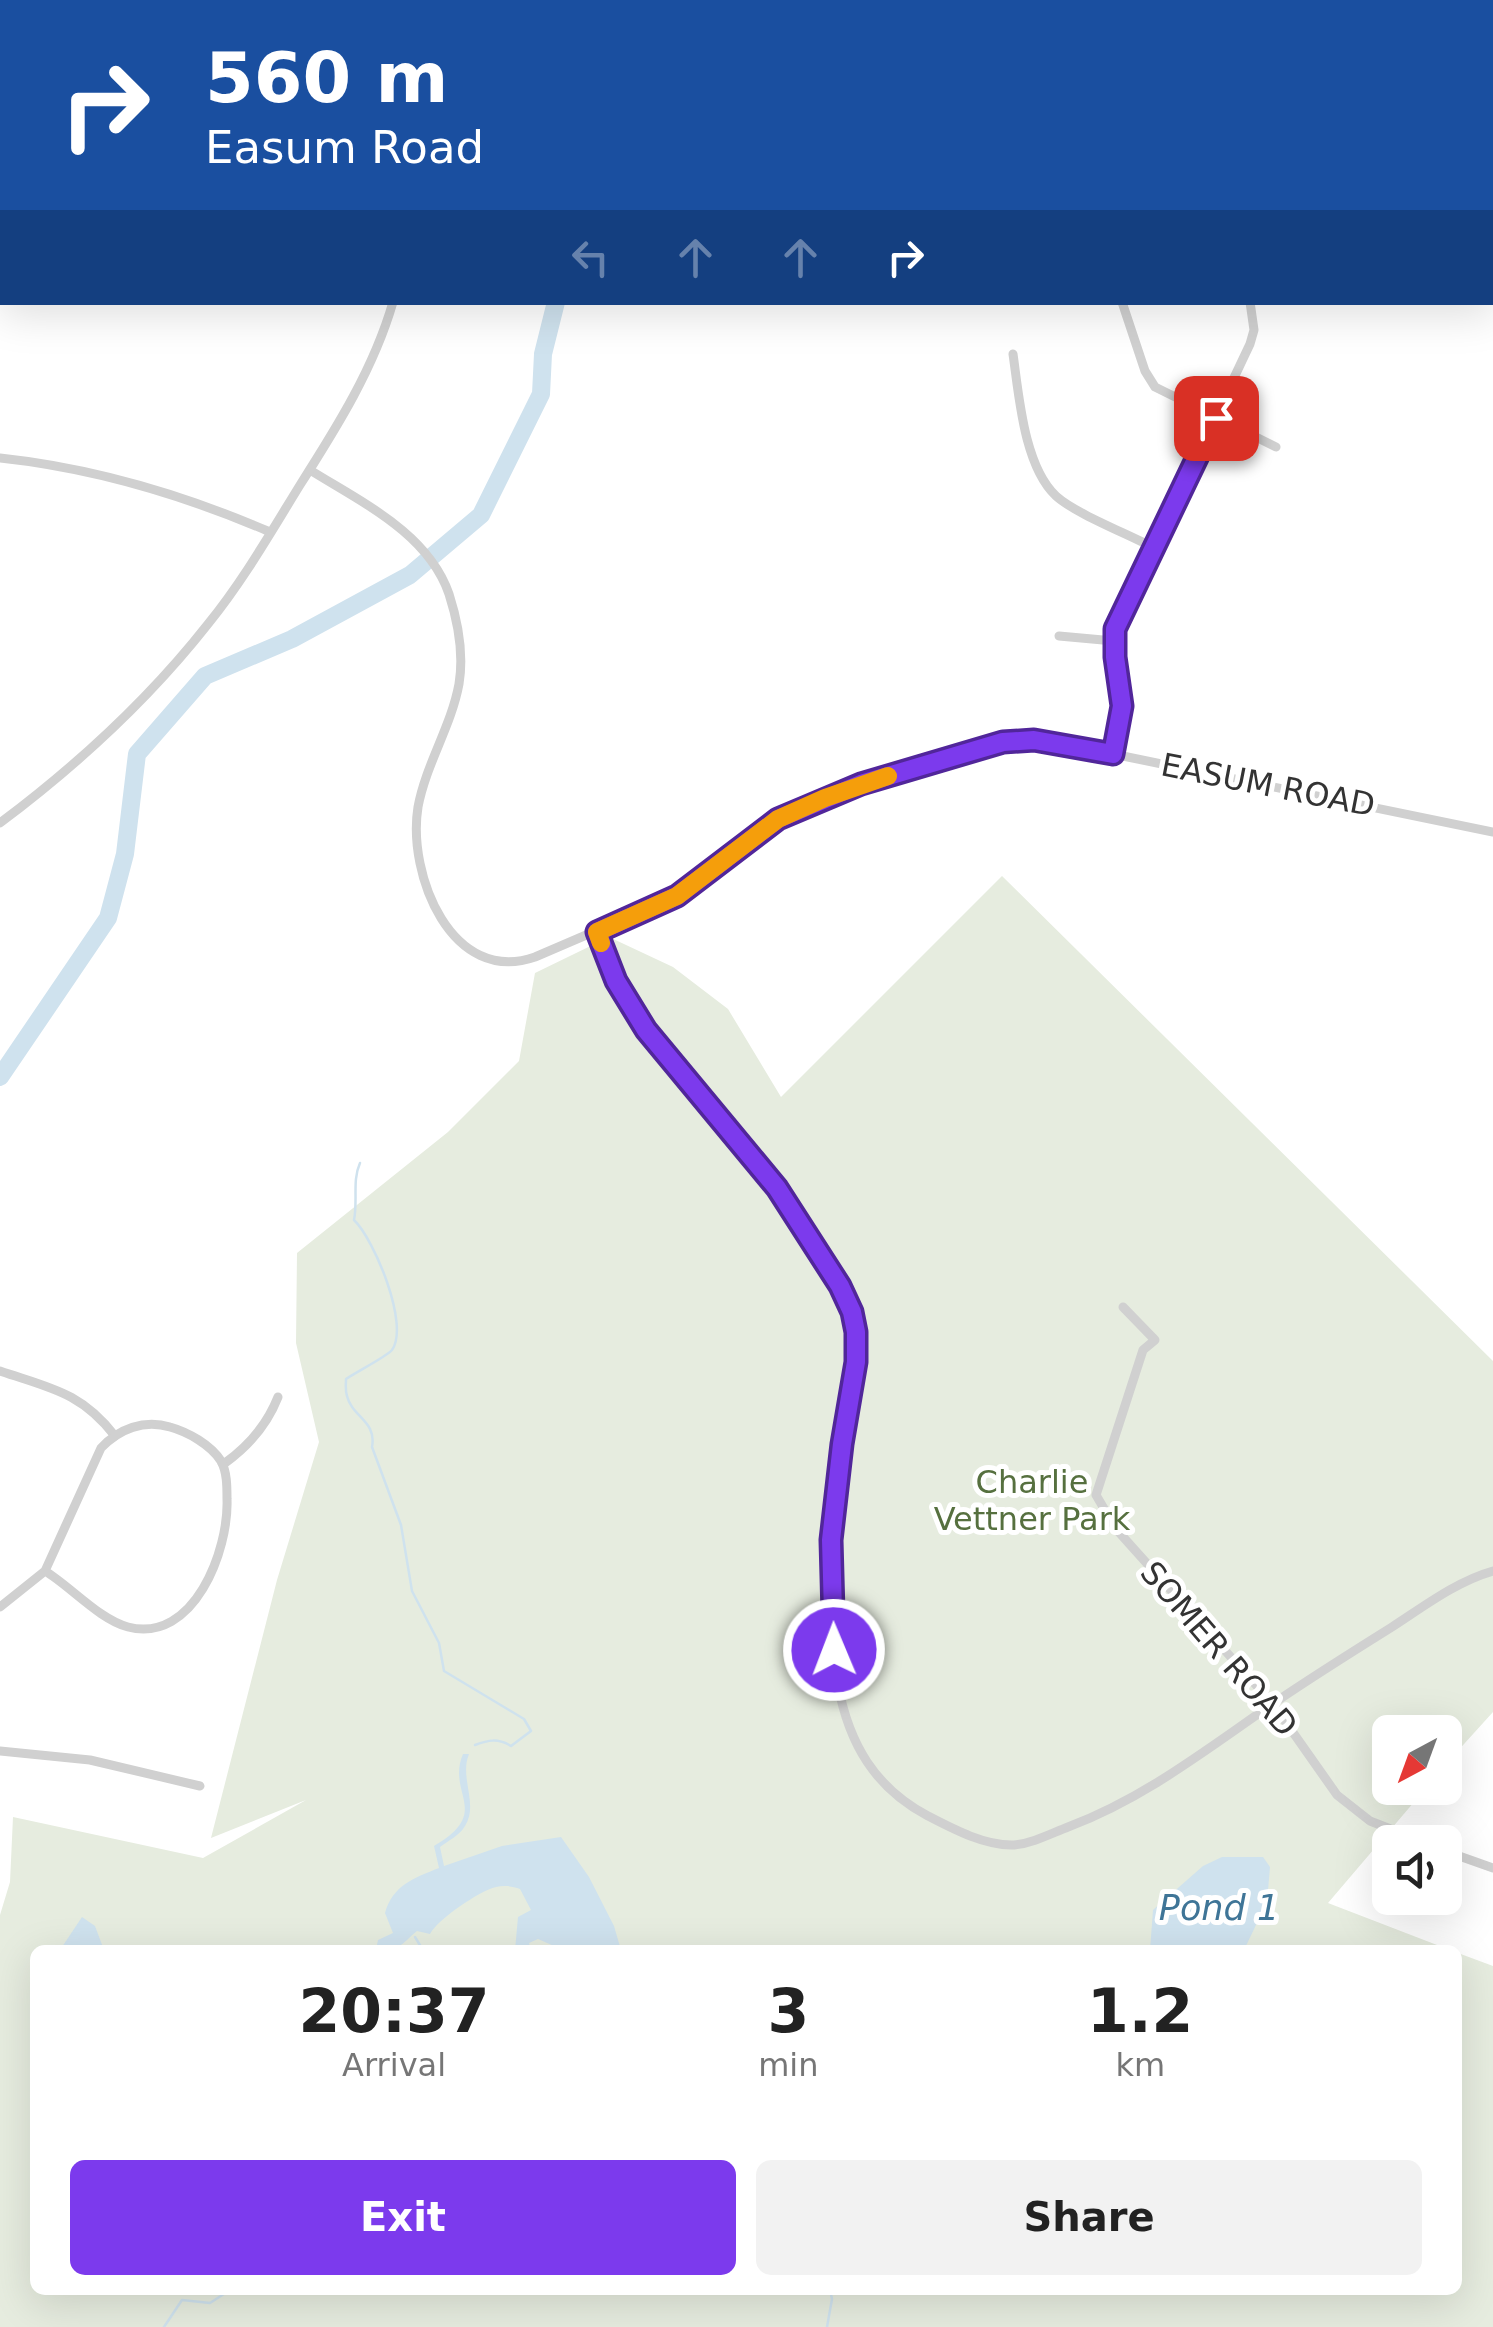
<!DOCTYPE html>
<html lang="en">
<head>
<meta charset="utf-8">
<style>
	body { margin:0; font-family:"DejaVu Sans",sans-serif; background:#f2f2f2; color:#222; height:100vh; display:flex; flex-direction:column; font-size:38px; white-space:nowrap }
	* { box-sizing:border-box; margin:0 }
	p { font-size:32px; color:#767676 }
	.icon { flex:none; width:55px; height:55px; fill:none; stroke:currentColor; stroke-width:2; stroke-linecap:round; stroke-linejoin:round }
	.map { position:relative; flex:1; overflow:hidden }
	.side { position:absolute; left:30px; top:1945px; width:1432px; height:350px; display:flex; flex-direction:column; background:#fff; border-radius:15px; box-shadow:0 10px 40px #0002 }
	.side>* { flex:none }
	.top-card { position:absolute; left:0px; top:0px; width:1495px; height:305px; box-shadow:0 10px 40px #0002; background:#1a4fa0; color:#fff; overflow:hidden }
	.needle { width:65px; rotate:221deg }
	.controls { position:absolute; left:1372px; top:1715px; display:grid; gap:20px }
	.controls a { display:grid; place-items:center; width:90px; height:90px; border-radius:15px; background:#fff; box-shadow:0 10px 40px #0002; font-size:50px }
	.pin { position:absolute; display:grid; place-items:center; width:85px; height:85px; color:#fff; margin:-42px; border-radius:20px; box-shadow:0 5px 15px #0006 }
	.me { position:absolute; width:110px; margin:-55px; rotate:359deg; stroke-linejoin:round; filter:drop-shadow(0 0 8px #0008) }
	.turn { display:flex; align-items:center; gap:35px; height:210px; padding:0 40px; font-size:45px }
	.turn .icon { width:130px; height:130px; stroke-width:2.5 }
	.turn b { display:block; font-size:70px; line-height:85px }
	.lanes { display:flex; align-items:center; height:95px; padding:0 40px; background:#0003; justify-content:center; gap:50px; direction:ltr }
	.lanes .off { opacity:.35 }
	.eta { display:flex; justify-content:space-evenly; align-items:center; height:170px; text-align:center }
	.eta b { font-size:60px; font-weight:800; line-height:70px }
	.cta { display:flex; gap:20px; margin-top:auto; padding:20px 40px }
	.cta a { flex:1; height:115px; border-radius:15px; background:#7c3aed; color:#fff; font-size:40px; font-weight:800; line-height:115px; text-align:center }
	.cta a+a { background:#f2f2f2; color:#222 }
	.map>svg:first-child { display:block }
	.green { fill:#e6ecdf }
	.water { fill:#cfe2ee }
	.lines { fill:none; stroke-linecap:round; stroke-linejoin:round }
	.stream { stroke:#cfe2ee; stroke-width:2.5 }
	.river { stroke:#cfe2ee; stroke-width:18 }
	.street { stroke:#d0d0d0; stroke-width:9 }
	.route-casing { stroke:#51269a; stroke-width:25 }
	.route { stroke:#7c3aed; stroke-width:18 }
	.slow { stroke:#f59e0b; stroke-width:18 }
	.labels { text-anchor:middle; stroke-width:10; stroke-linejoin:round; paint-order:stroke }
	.street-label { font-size:32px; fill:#333; stroke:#fff }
	.park-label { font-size:32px; fill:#56703f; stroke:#fff }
	.water-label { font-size:35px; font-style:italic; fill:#3f7597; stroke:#fff }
</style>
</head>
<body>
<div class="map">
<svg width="1493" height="2327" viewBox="0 0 1493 2327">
	<rect width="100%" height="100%" fill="#fff"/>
	<polygon class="green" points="1002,876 1493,1361 1493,1712 1445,1765 1445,1732 1390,1732 1390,1788 1426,1788 1328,1903 1450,1950 35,1950 35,2290 1458,2290 1458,1953 1493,1966 1493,2327 0,2327 0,1915 10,1882 13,1817 203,1858 306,1800 211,1838 277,1580 319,1442 296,1343 297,1253 448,1132 519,1061 535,973 609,937 673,967 728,1009 781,1097"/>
	<g class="water">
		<path d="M463,1754h6c-10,24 10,50 -4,72 -5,9 -17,15 -25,21l4,19 58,-20 59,-9 28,40 25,49 7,24h-58l-25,-11 -9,4 2,7h-16l3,-33 13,-7 -11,-21c-8,-3 -16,-4 -24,-2 -17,4 -59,33 -66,47l-13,-3c-17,14 -15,19 -41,19l2,-10 15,-7 -8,-20c8,-28 29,-35 54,-45l-5,-22c59,-34 12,-52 29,-92z"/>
		<polygon points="1222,1857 1263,1857 1270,1867 1267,1902 1244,1950 1150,1950 1153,1910 1203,1866"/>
		<polygon points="82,1917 95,1926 104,1950 60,1950"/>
	</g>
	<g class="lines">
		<g class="stream">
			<path d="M360,1163c-8,18 -2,37 -6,57 20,19 56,105 38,130 -6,7 -36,22 -46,29 0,5 -1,11 1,17 5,21 30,25 25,51l29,78 11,66 27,52 5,28 80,48 7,12 -20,15c-13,-8 -23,-6 -36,-1"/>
			<polyline points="415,1937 423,1950"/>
			<polyline points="164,2327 182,2300 210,2303 230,2290"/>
			<polyline points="827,2327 832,2299 830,2290"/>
		</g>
		<g class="river">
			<polyline points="721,2 722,0"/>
			<polyline points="0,1077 108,918 125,854 137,754 205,676 292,639 410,575 481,515 541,394 543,354 556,302"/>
		</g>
		<g class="street">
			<polyline points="460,2 460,0"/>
			<polyline points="1037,2 1037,0"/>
			<polyline points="1122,302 1145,371 1155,387 1276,447"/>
			<path d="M1013,354c6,42 11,112 43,142 20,18 72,38 98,52"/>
			<path d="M0,458c94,10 184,37 270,74"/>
			<path d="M310,470c51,32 118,63 139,124 9,28 15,60 10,90 -8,43 -33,80 -41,123 -11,68 34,179 117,150l142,-61 24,-15 65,-55 27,-14 68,-28 142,-42 32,-2 78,14 380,78"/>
			<polyline points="1059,636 1114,641"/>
			<polyline points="1113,754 1122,706 1115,657 1115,629 1250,344 1254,330 1250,302"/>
			<path d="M0,823c76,-57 149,-124 208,-199 35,-43 63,-92 92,-139 37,-58 74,-117 93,-183"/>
			<path d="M597,932c7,18 12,37 21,54 54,94 139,164 195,256 15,24 31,47 39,73 15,47 -12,136 -18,188 -6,59 -6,124 4,182 11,59 37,103 90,131 25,13 57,30 86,29 19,-2 36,-11 54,-18 77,-29 139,-78 206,-124 38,-26 78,-51 118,-76 31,-20 65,-46 101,-56"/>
			<polyline points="1123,1307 1155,1340 1143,1350 1096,1495 1116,1529 1273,1704 1337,1795 1370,1821 1424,1842"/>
			<path d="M0,1371c50,17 81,21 115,65"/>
			<path d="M222,1463h3c25,-18 42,-38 53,-66"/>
			<path d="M0,1607l45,-36 56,-123c18,-19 43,-29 69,-21 18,5 41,18 51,34 6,11 6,25 6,38 2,51 -33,145 -99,128 -28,-7 -58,-41 -83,-56"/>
			<polyline points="0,1751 90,1760 200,1786"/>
			<polyline points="1445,1851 1493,1868"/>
		</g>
	</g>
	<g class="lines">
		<defs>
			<polyline id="route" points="834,1650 831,1540 842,1444 856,1362 856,1332 852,1312 840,1286 777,1188 646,1030 616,981 597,932 677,896 778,819 861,784 1003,742 1034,740 1113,754 1122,706 1115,657 1115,629 1216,418"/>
		</defs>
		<use href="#route" class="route-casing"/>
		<use href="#route" class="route"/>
		<polyline class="slow" points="601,943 597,932 677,896 778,819 825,798 888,776"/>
	</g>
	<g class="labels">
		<g class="street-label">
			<text transform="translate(1268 785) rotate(11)" y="11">EASUM ROAD</text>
			<text transform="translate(1219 1649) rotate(49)" y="11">SOMER ROAD</text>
		</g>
		<g class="park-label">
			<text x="1032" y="1493">Charlie<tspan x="1032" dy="37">Vettner Park</tspan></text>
		</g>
		<g class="water-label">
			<text x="1219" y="1920">Pond 1</text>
		</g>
	</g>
</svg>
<div class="controls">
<a><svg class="needle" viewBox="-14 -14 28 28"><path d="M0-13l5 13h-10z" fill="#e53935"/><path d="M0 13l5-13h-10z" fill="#767676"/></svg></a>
<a><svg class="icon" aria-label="sound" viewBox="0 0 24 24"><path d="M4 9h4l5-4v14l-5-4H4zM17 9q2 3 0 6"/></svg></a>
</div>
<div class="pin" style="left:1216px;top:418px;background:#d93025"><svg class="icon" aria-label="arrive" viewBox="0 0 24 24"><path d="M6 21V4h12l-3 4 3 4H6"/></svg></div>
<svg class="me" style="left:834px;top:1650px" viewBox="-20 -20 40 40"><circle r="17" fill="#7c3aed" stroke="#fff" stroke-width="3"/><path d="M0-11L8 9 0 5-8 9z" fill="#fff"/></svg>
<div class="top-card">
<div class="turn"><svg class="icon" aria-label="right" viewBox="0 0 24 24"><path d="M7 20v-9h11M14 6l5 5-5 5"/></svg><div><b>560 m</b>Easum Road</div></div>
<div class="lanes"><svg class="icon off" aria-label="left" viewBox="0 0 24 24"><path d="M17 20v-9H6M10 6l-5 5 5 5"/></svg><svg class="icon off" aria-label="ahead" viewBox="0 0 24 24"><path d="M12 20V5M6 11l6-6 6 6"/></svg><svg class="icon off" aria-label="ahead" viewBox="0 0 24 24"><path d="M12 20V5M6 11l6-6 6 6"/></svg><svg class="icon" aria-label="right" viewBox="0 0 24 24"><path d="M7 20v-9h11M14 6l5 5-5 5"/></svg></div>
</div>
<section class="side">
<div class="eta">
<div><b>20:37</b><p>Arrival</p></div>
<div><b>3</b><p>min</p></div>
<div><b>1.2</b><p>km</p></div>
</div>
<div class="cta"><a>Exit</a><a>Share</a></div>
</section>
</div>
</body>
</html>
